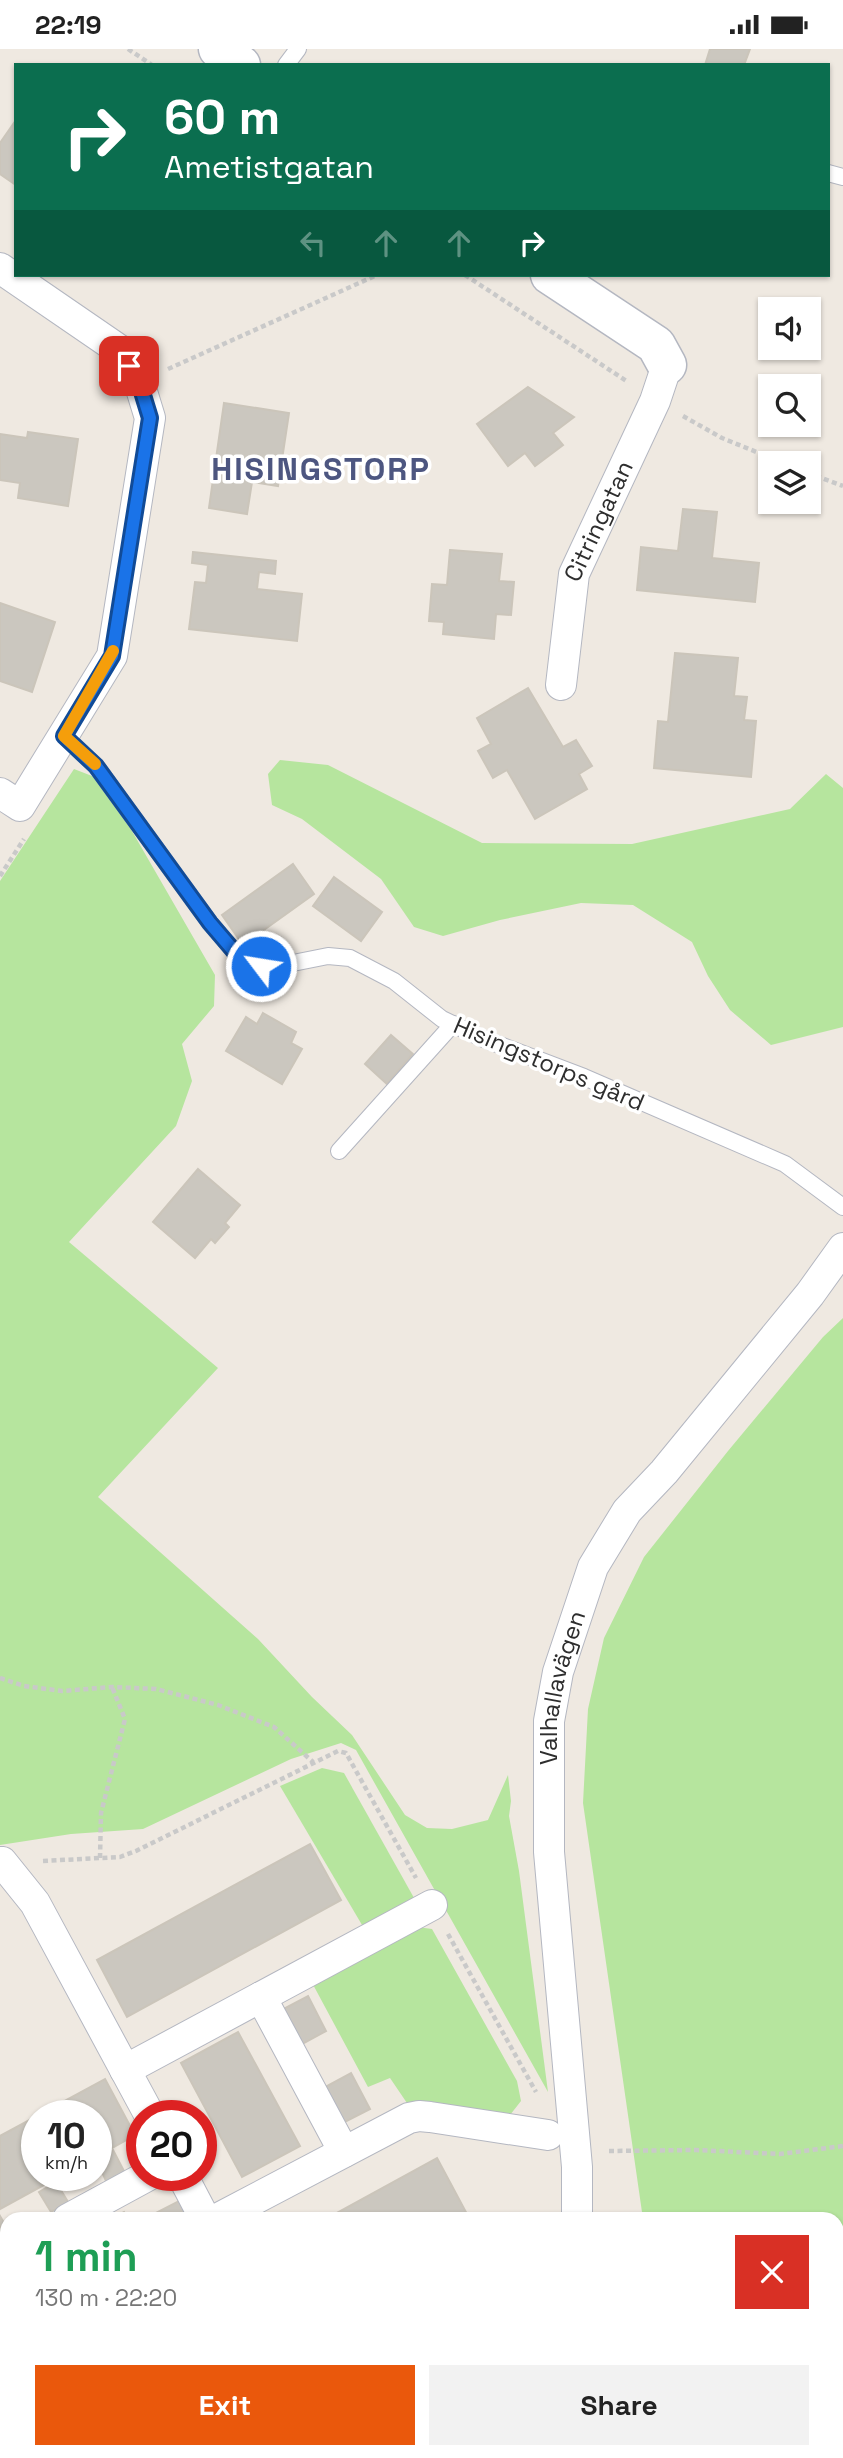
<!DOCTYPE html>
<html lang="en">
<head>
<meta charset="utf-8">
<style>
	body { margin:0; font-family:"Space Grotesk",sans-serif; background:#f2f2f2; color:#222; height:100vh; display:flex; flex-direction:column; font-size:26px; white-space:nowrap }
	* { box-sizing:border-box; margin:0 }
	p { font-size:23px; color:#767676 }
	.icon { flex:none; width:38px; height:38px; fill:none; stroke:currentColor; stroke-width:2; stroke-linecap:round; stroke-linejoin:round }
	.map { position:relative; flex:1; overflow:hidden }
	.details { position:absolute; left:0px; top:2163px; width:844px; height:247px; display:flex; flex-direction:column; background:#fff; border-radius:21px 21px 0 0; box-shadow:0 2px 5px #0004 }
	.details>* { flex:none }
	.hud { position:absolute; left:14px; top:14px; width:816px; height:214px; border-radius:0px; box-shadow:0 2px 5px #0004; background:#0b6e4f; color:#fff; overflow:hidden }
	.fabs { position:absolute; left:758px; top:248px; display:grid; gap:14px }
	.fabs a { display:grid; place-items:center; width:63px; height:63px; border-radius:0px; background:#fff; box-shadow:0 2px 5px #0004; font-size:35px }
	.speed { position:absolute; left:21px; top:2051px; display:flex; gap:14px; font-size:35px; font-weight:700; text-align:center }
	.speed>* { display:grid; place-content:center; width:91px; height:91px; border-radius:50%; background:#fff; box-shadow:0 2px 5px #0004; line-height:1 }
	.speed small { font-size:18px; font-weight:400 }
	.speed .limit { border:10px solid #d22; background:#fff; color:#111 }
	.pin { position:absolute; display:grid; place-items:center; width:60px; height:60px; color:#fff; margin:-30px; border-radius:14px; box-shadow:0 4px 10px #0006 }
	.me { position:absolute; width:77px; margin:-38px; rotate:301deg; stroke-linejoin:round; filter:drop-shadow(0 0 5px #0008) }
	.turn { display:flex; align-items:center; gap:24px; height:147px; padding:0 35px; font-size:32px }
	.turn .icon { width:91px; height:91px; stroke-width:2.5 }
	.turn b { display:block; font-size:49px; line-height:60px }
	.lanes { display:flex; align-items:center; height:66px; padding:0 35px; background:#0003; justify-content:center; gap:35px; direction:ltr }
	.lanes .off { opacity:.35 }
	.round { display:grid; place-items:center; flex:none; width:74px; height:74px; border-radius:0px; background:#f2f2f2 }
	.overview { display:flex; align-items:center; justify-content:space-between; height:119px; padding:0 35px }
	h1 { font-size:42px; font-weight:700; line-height:52px; color:#1e9e55 }
	.cta { display:flex; gap:14px; margin-top:auto; padding:14px 35px }
	.cta a { flex:1; height:80px; border-radius:0px; background:#ea580c; color:#fff; font-size:28px; font-weight:700; line-height:80px; text-align:center }
	.cta a+a { background:#f2f2f2; color:#222 }
	.status { display:flex; justify-content:space-between; align-items:center; height:49px; padding:0 35px; background:#fff; direction:ltr }
	.status svg { height:19px; fill:currentColor }
	.map>svg:first-child { display:block }
	.education { fill:#f0e6d1 }
	.green { fill:#b6e59e }
	.building { fill:#cbc7bf; stroke:#cbc5ba; stroke-width:2 }
	.lines { fill:none; stroke-linecap:round; stroke-linejoin:round }
	.service-casing { stroke:#b4b7c1; stroke-width:18 }
	.minor-casing { stroke:#b4b7c1; stroke-width:32 }
	.tertiary-casing { stroke:#b4b7c1; stroke-width:41 }
	.path { stroke:#c9c9c9; stroke-width:4.5; stroke-dasharray:5 3.5; stroke-linecap:butt }
	.service { stroke:#fff; stroke-width:16 }
	.minor { stroke:#fff; stroke-width:30 }
	.tertiary { stroke:#fff; stroke-width:38 }
	.route-casing { stroke:#114b97; stroke-width:18 }
	.route { stroke:#1a73e8; stroke-width:12 }
	.slow { stroke:#f59e0b; stroke-width:12 }
	.labels { text-anchor:middle; stroke-width:7; stroke-linejoin:round; paint-order:stroke }
	.street-label { font-size:24px; fill:#2e2e2e; stroke:#fff }
	.district-label { font-size:32px; font-weight:bold; letter-spacing:2px; fill:#4d5680; stroke:#fff }
</style>
</head>
<body>
<div class="status"><b>22:19</b><svg viewBox="0 0 49 12"><path d="M0 12V9h3v3zM5 12V6h3v6zM10 12V3h3v9zM15 12V0h3v12zM26 1h20v11H26zM47 4h2v5h-2z"/></svg></div>
<div class="map">
<svg width="843" height="2409" viewBox="0 0 843 2409">
	<rect width="100%" height="100%" fill="#efe9e1"/>
	<g class="education">
		<polygon points="453,2403 683,2403 686,2409 445,2409"/>
		<polygon points="747,2403 826,2403 831,2409 750,2409"/>
	</g>
	<g class="green">
		<polygon points="280,711 328,716 482,794 632,795 790,760 826,725 843,739 843,978 771,996 730,961 708,927 692,893 633,856 581,854 500,871 443,887 414,878 381,830 302,770 272,756 268,725"/>
		<polygon points="74,720 92,727 110,744 215,926 214,957 182,995 192,1032 176,1077 69,1193 218,1319 98,1448 258,1590 312,1648 352,1686 405,1766 427,1779 452,1780 488,1771 508,1726 511,1752 509,1767 519,1822 548,2043 356,1701 341,1694 291,1710 143,1780 71,1785 0,1796 0,832"/>
		<polygon points="843,1269 843,2409 831,2409 826,2403 836,2403 836,2170 643,2170 583,1754 588,1660 604,1589 644,1508 728,1402 823,1288"/>
		<polygon points="322,1719 344,1724 418,1856 365,1881 280,1737"/>
		<polygon points="410,1877 432,1880 517,2032 521,2052 510,2066 409,2057 390,2029 368,2038 310,1930"/>
	</g>
	<g class="building">
		<polygon points="710,0 750,0 744,16 705,16"/>
		<polygon points="16,71 16,136 0,125 0,94"/>
		<polygon points="528,338 574,368 553,384 563,396 535,417 525,404 508,417 477,375"/>
		<polygon points="224,354 289,364 278,437 252,433 247,465 209,459"/>
		<polygon points="28,383 78,390 68,457 18,449 20,434 0,431 0,385 27,389"/>
		<polygon points="683,460 717,463 712,509 759,514 755,553 637,541 641,498 678,502"/>
		<polygon points="450,501 502,505 499,532 514,533 511,566 496,565 494,590 443,585 444,573 429,572 432,535 447,536"/>
		<polygon points="193,503 276,512 275,525 259,523 257,540 302,545 297,592 189,580 195,533 206,534 208,516 192,514"/>
		<polygon points="0,554 55,573 32,643 0,632"/>
		<polygon points="675,604 738,609 734,647 747,648 744,671 756,672 751,728 654,719 658,672 668,673"/>
		<polygon points="528,639 563,698 576,691 592,717 579,725 587,740 535,770 507,721 493,729 478,702 491,695 477,669"/>
		<polygon points="293,815 314,845 243,896 222,866"/>
		<polygon points="334,828 382,863 361,892 313,857"/>
		<polygon points="263,964 296,983 291,994 302,1000 282,1035 226,1002 246,968 257,975"/>
		<polygon points="391,986 413,1005 387,1035 365,1015"/>
		<polygon points="198,1120 240,1156 225,1174 229,1178 215,1194 211,1190 195,1209 153,1173"/>
		<polygon points="310,1795 341,1851 127,1968 97,1911"/>
		<polygon points="308,1947 326,1982 295,1999 276,1964"/>
		<polygon points="238,1983 300,2097 242,2128 181,2014"/>
		<polygon points="351,2024 370,2060 337,2077 318,2042"/>
		<polygon points="105,2030 135,2086 96,2108 96,2067 37,2067"/>
		<polygon points="37,2067 37,2126 62,2126 0,2160 0,2087"/>
		<polygon points="113,2101 125,2124 107,2134 96,2110"/>
		<polygon points="437,2109 467,2165 458,2170 326,2170"/>
		<polygon points="56,2133 68,2153 51,2163 39,2143"/>
		<polygon points="181,2151 191,2170 151,2170 150,2167"/>
		<polygon points="124,2163 128,2170 111,2170"/>
		<polygon points="0,2167 7,2179 7,2187 0,2191"/>
		<polygon points="7,2256 7,2328 0,2332 0,2260"/>
		<polygon points="100,2403 164,2403 153,2409 89,2409"/>
	</g>
	<g class="lines">
		<defs>
			<g id="service">
				<polyline points="286,16 298,0"/>
				<polyline points="828,124 843,128"/>
				<polyline points="64,687 96,717 210,874 239,908 261,917 293,914 328,907 350,909 394,932 442,970 484,990 584,1028 785,1115 843,1158"/>
				<polyline points="339,1102 453,975"/>
				<polyline points="203,2409 214,2403"/>
			</g>
			<g id="minor">
				<polyline points="0,219 118,300 139,333 150,369 112,607 20,757 0,744"/>
				<path id="s1" d="M561,636l13,-111 81,-173 12,-36"/>
				<polyline points="2,1813 35,1854 150,2067"/>
				<polyline points="261,1948 344,2103"/>
				<polyline points="125,2021 432,1856"/>
				<polyline points="182,2126 205,2170"/>
				<polyline points="68,2170 149,2126"/>
				<polyline points="217,2170 409,2069 419,2067 430,2068 548,2086"/>
				<path id="s2" d="M577,2170v-52l-28,-315v-131l9,-49 35,-105 34,-56 37,-39 146,-178 33,-46"/>
				<polyline points="0,2206 7,2203"/>
				<polyline points="727,2403 730,2409"/>
				<polyline points="390,2409 401,2403"/>
			</g>
			<g id="tertiary">
				<polyline points="218,0 241,16"/>
				<polyline points="550,226 656,296 667,316"/>
			</g>
		</defs>
		<use href="#service" class="service-casing"/>
		<use href="#minor" class="minor-casing"/>
		<use href="#tertiary" class="tertiary-casing"/>
		<g class="path">
			<polyline points="128,0 152,16"/>
			<polyline points="465,226 628,333"/>
			<polyline points="168,320 377,226"/>
			<polyline points="683,367 722,389 786,415"/>
			<polyline points="808,424 843,437"/>
			<polyline points="0,827 24,790"/>
			<polyline points="0,1629 24,1637 62,1642 112,1638 156,1640 218,1656 274,1678 313,1713"/>
			<polyline points="100,1809 101,1764 125,1670 112,1638"/>
			<polyline points="43,1812 120,1808 136,1802 338,1702 346,1704 416,1829"/>
			<polyline points="448,1885 536,2043"/>
			<polyline points="609,2102 696,2101 780,2105 843,2097"/>
		</g>
		<use href="#service" class="service"/>
		<use href="#minor" class="minor"/>
		<use href="#tertiary" class="tertiary"/>
	</g>
	<g class="lines">
		<defs>
			<polyline id="route" points="129,317 139,333 150,369 112,607 64,687 96,717 210,874 239,908 261,917"/>
		</defs>
		<use href="#route" class="route-casing"/>
		<use href="#route" class="route"/>
		<polyline class="slow" points="95,715 64,687 113,602"/>
	</g>
	<g class="labels">
		<g class="street-label">
			<text dy="8" stroke="none"><textPath href="#s1" startOffset="170">Citringatan</textPath></text>
			<text transform="translate(549 1015) rotate(23)" y="8">Hisingstorps gård</text>
			<text dy="8" stroke="none"><textPath href="#s2" startOffset="534">Valhallavägen</textPath></text>
		</g>
		<g class="district-label">
			<text x="321" y="431">HISINGSTORP</text>
		</g>
	</g>
</svg>
<div class="fabs">
<a><svg class="icon" aria-label="sound" viewBox="0 0 24 24"><path d="M4 9h4l5-4v14l-5-4H4zM17 9q2 3 0 6"/></svg></a>
<a><svg class="icon" aria-label="search" viewBox="0 0 24 24"><circle cx="10" cy="10" r="6"/><path d="M15 15l6 6"/></svg></a>
<a><svg class="icon" aria-label="layers" viewBox="0 0 24 24"><path d="M12 4l9 5-9 5-9-5zM3 14l9 5 9-5"/></svg></a>
</div>
<div class="speed"><div>10<small>km/h</small></div><div class="limit">20</div></div>
<div class="pin" style="left:129px;top:317px;background:#d93025"><svg class="icon" aria-label="arrive" viewBox="0 0 24 24"><path d="M6 21V4h12l-3 4 3 4H6"/></svg></div>
<svg class="me" style="left:261px;top:917px" viewBox="-20 -20 40 40"><circle r="17" fill="#1a73e8" stroke="#fff" stroke-width="3"/><path d="M0-11L8 9 0 5-8 9z" fill="#fff"/></svg>
<div class="hud">
<div class="turn"><svg class="icon" aria-label="right" viewBox="0 0 24 24"><path d="M7 20v-9h11M14 6l5 5-5 5"/></svg><div><b>60 m</b>Ametistgatan</div></div>
<div class="lanes"><svg class="icon off" aria-label="left" viewBox="0 0 24 24"><path d="M17 20v-9H6M10 6l-5 5 5 5"/></svg><svg class="icon off" aria-label="ahead" viewBox="0 0 24 24"><path d="M12 20V5M6 11l6-6 6 6"/></svg><svg class="icon off" aria-label="ahead" viewBox="0 0 24 24"><path d="M12 20V5M6 11l6-6 6 6"/></svg><svg class="icon" aria-label="right" viewBox="0 0 24 24"><path d="M7 20v-9h11M14 6l5 5-5 5"/></svg></div>
</div>
<section class="details">
<div class="overview"><div><h1>1 min</h1><p>130 m · 22:20</p></div><a class="round" style="background:#d93025;color:#fff"><svg class="icon" aria-label="close" viewBox="0 0 24 24"><path d="M6 6l12 12M18 6L6 18"/></svg></a></div>
<div class="cta"><a>Exit</a><a>Share</a></div>
</section>
</div>
</body>
</html>
